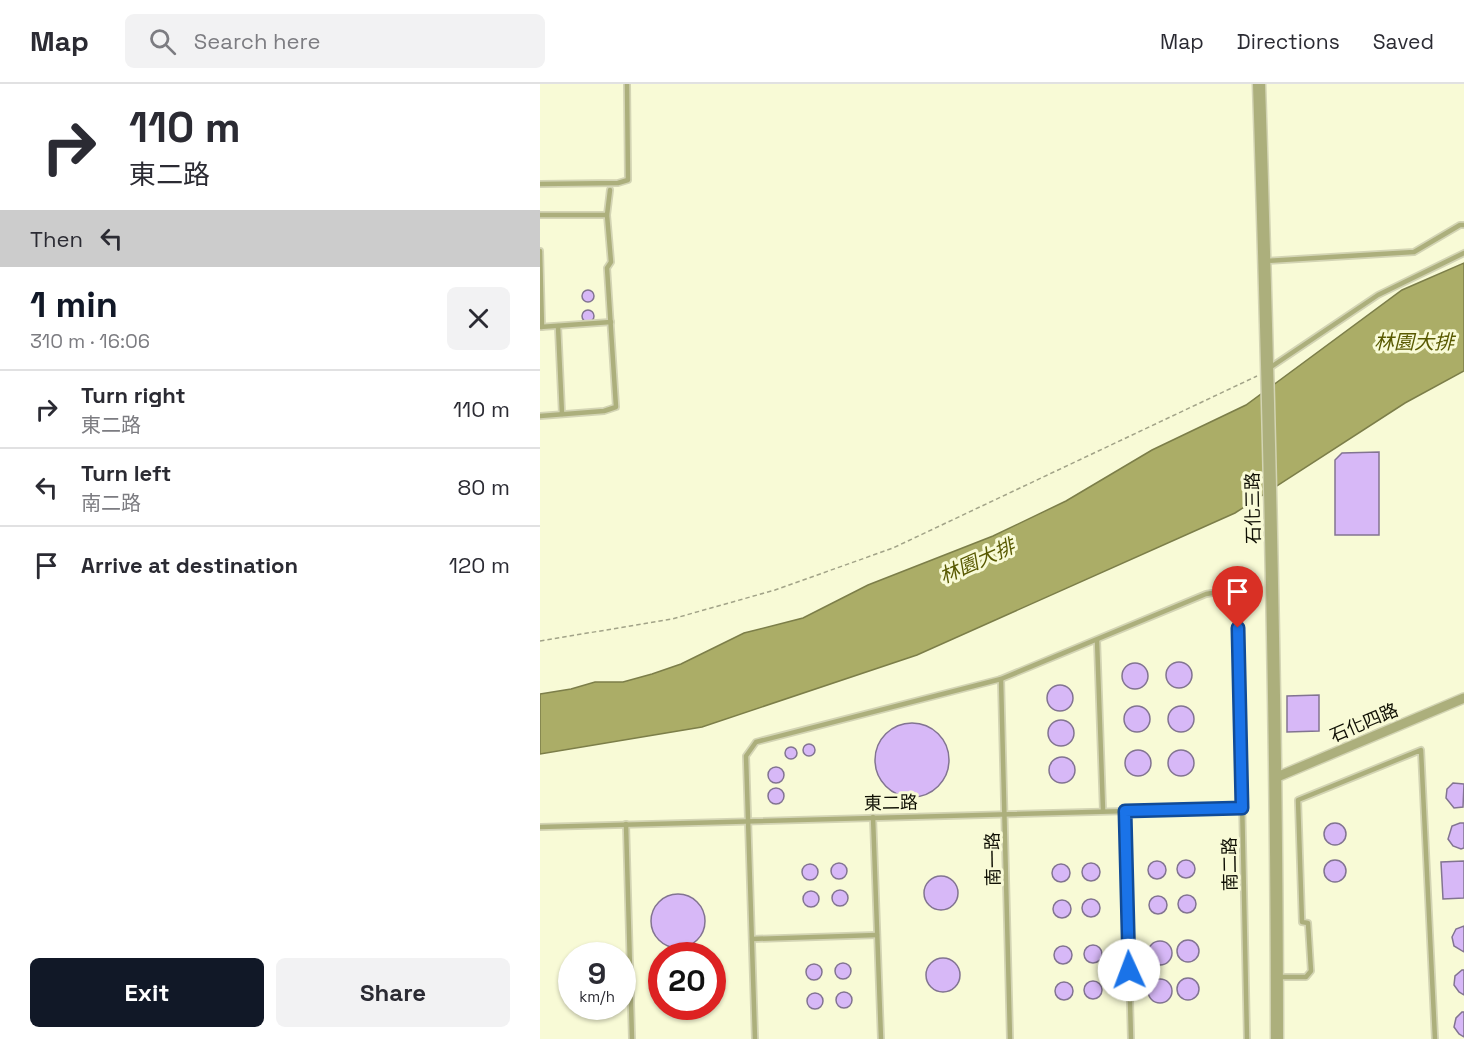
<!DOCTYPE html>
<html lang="en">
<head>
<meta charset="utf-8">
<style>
	body { margin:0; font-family:"Space Grotesk","Noto Sans TC",sans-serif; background:#f2f2f3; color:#2b2b33; height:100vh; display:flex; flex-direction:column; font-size:22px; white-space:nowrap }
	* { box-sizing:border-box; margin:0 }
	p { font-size:20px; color:#7c7c81 }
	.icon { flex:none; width:33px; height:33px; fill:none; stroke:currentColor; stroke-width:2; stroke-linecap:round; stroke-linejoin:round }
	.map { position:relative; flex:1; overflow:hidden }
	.panel { display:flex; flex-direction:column; background:#fff; width:540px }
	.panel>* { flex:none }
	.top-card { background:#fff; color:#2b2b33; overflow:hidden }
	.speed { position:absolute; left:18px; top:858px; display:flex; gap:12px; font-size:30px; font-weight:700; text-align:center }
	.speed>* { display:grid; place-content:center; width:78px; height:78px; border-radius:50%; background:#fff; box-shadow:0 2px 4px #0004; line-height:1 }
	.speed small { font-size:15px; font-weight:400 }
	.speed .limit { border:9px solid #d22; background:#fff; color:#111 }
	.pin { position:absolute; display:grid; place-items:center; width:51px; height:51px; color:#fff; margin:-62px -26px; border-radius:50% 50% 50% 0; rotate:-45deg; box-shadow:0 0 6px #0007 }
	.pin .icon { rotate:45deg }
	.me { position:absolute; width:66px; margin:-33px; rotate:358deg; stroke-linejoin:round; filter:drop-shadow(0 0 4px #0008) }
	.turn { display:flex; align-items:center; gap:21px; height:126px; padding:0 30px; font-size:27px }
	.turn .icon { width:78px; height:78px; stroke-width:2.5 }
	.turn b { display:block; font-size:42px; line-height:51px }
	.then { display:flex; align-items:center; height:57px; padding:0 30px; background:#0003; gap:12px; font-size:22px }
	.round { display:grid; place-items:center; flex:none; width:63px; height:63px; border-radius:9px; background:#f2f2f3 }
	.headline { display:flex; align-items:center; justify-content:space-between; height:102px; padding:0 30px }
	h1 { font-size:36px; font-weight:800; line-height:45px; color:#111827 }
	.action { display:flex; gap:12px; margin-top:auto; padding:12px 30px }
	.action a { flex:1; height:69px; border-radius:9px; background:#111827; color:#fff; font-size:24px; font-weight:800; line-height:69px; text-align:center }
	.action a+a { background:#f2f2f3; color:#2b2b33 }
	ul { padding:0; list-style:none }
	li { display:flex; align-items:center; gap:18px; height:78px; padding:0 30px; border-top:2px solid #e1e1e2 }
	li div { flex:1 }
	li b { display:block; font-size:22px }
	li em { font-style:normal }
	header { display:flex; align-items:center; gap:36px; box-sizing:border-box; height:84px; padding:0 30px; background:#fff; border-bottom:2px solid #e1e1e2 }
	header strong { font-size:28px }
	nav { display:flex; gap:33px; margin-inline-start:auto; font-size:21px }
	.search { width:420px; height:54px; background:#f2f2f3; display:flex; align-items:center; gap:15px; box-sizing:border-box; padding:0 21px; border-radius:9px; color:#7c7c81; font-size:22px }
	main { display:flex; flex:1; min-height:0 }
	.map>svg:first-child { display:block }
	.water { fill:#abad67; stroke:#7c7e49; stroke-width:1.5 }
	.building { fill:#d7b8f7; stroke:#827491; stroke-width:1.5 }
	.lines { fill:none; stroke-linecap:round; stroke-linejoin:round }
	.service-casing { stroke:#d3d4b4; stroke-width:8 }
	.minor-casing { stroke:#d3d4b4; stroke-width:12 }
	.tertiary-casing { stroke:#d3d4b4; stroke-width:15 }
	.path { stroke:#a2a388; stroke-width:1.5; stroke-dasharray:4.5 3; stroke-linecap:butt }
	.service { stroke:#acaf7c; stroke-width:4.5 }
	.minor { stroke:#acaf7c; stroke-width:9 }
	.tertiary { stroke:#acaf7c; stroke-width:12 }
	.route-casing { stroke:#114b97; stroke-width:15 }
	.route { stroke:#1a73e8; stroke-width:10 }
	.labels { text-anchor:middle; stroke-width:6; stroke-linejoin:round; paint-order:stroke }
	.street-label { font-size:18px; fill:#0f0f04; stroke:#f8fad6 }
	.water-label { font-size:20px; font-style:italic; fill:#595a02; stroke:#f8fad6 }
</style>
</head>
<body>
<header>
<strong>Map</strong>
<div class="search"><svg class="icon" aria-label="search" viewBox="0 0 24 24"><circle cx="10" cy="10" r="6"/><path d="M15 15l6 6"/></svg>Search here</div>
<nav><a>Map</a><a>Directions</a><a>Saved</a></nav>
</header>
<main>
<section class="panel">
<div class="top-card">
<div class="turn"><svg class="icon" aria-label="right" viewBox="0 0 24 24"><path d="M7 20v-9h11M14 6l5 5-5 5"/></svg><div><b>110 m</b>東二路</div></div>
<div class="then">Then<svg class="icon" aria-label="left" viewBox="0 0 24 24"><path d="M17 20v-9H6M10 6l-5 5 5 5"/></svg></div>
</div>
<div class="headline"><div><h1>1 min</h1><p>310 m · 16:06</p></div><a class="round"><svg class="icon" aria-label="close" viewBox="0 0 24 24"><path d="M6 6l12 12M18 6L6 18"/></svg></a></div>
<ul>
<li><svg class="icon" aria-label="right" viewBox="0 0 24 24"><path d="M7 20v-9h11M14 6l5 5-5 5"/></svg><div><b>Turn right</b><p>東二路</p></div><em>110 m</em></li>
<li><svg class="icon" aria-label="left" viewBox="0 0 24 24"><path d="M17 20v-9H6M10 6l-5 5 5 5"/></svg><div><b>Turn left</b><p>南二路</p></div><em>80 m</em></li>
<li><svg class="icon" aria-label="arrive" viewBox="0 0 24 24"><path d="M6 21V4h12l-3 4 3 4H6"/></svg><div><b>Arrive at destination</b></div><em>120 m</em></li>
</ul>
<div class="action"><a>Exit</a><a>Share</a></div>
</section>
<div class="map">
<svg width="924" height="955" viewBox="0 0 924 955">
	<rect width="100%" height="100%" fill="#f8fad6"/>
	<polygon class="water" points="924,179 924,287 865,319 695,429 377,571 162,643 0,670 0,610 31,605 55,598 83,598 112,590 141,580 204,549 263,534 328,501 453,452 526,417 612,366 706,321 862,206"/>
	<g class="building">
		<circle cx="48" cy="212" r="6"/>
		<circle cx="48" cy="232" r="6"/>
		<polygon points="839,368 839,451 795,451 795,376 802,369"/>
		<circle cx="639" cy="591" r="13"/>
		<circle cx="595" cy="592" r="13"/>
		<circle cx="520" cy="614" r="13"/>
		<polygon points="779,611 779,647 747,648 747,612"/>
		<circle cx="597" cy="635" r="13"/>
		<circle cx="641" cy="635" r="13"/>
		<circle cx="521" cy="649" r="13"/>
		<circle cx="372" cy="676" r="37"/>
		<circle cx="269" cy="666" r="6"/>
		<circle cx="251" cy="669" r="6"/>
		<circle cx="598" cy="679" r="13"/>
		<circle cx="641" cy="679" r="13"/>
		<circle cx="522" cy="686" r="13"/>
		<circle cx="236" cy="691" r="8"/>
		<polygon points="913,699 924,700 923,723 914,724 906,714 907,705"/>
		<circle cx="236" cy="712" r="8"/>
		<polygon points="920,739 924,739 924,764 921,765 913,762 908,755 912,742"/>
		<circle cx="795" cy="750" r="11"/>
		<circle cx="646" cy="785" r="9"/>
		<circle cx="795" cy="787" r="11"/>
		<circle cx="617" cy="786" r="9"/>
		<polygon points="924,777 924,814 903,815 901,778"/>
		<circle cx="551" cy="788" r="9"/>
		<circle cx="299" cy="787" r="8"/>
		<circle cx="521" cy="789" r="9"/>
		<circle cx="270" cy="788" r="8"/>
		<circle cx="401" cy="809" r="17"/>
		<circle cx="300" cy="814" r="8"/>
		<circle cx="271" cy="815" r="8"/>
		<circle cx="138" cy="837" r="27"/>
		<circle cx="647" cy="820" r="9"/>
		<circle cx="618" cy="821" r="9"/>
		<circle cx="551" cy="824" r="9"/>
		<circle cx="522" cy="825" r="9"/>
		<polygon points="924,842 924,868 914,862 912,853 916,845"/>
		<circle cx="648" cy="867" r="11"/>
		<circle cx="620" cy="869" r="12"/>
		<circle cx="553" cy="870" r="9"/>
		<circle cx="523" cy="871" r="9"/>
		<circle cx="403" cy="891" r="17"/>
		<circle cx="303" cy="887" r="8"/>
		<circle cx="274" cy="888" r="8"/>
		<polygon points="122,884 122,922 159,922 151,928 141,931 131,929 122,923 115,915 113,904 115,894"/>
		<polygon points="922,886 924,886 924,911 919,908 914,901 915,892"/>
		<circle cx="648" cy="905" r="11"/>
		<circle cx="620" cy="907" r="12"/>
		<circle cx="553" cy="906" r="9"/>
		<circle cx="524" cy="907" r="9"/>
		<circle cx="304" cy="916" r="8"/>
		<circle cx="275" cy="917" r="8"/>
		<polygon points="922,928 924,928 924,953 919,950 914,943 916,934"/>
	</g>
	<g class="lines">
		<defs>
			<g id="service">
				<polyline points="0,100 78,99 88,96 87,0"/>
				<polyline points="0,131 67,131 71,178 67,184 76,323 64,327 0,332"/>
				<polyline points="67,131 70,106"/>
				<polyline points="0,167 2,243"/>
				<polyline points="724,177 874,168 920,141 924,141"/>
				<polyline points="18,242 22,330"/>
				<polyline points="0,243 71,238"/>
				<polyline points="728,285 838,211 924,169"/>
				<polyline points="557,556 563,726"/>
				<polyline points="461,595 470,955"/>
				<polyline points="585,727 591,955"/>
				<polyline points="333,733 341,955"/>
				<polyline points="86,740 92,955"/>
				<polyline points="0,743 702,724"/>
				<polyline points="212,855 337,851"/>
				<polyline points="739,893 766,893 771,887 768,839 762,838 758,716 881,666 895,955"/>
				<path d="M215,955l-9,-283 10,-14 245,-63 205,-85c15,-3 23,-2 32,11l9,434"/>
			</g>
			<polyline id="minor" points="737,693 924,614"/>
			<path id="tertiary" d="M719,0c10,318 18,636 18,955"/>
		</defs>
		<use href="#service" class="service-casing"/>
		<use href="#minor" class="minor-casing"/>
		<use href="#tertiary" class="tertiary-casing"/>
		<polyline class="path" points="0,557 132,535 235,506 353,464 717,292"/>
		<use href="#service" class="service"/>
		<use href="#minor" class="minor"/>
		<use href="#tertiary" class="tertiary"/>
	</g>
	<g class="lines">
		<defs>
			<polyline id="route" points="589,886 585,727 702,724 698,544"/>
		</defs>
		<use href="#route" class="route-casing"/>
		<use href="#route" class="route"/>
	</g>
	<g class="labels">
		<g class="street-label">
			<text transform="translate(713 424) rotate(-91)" y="6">石化三路</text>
			<text transform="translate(824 639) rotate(-23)" y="6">石化四路</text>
			<text transform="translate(351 719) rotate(-1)" y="6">東二路</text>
			<text transform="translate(453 775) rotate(-91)" y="6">南一路</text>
			<text transform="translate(690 780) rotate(-91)" y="6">南二路</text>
		</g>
		<g class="water-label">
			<text x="874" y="265">林園大排</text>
			<text transform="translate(437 477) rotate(-24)" y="7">林園大排</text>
		</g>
	</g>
</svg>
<div class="speed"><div>9<small>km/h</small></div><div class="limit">20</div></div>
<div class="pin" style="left:698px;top:544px;background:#d93025"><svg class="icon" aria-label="arrive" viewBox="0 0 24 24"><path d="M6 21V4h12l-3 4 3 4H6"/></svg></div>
<svg class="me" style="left:589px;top:886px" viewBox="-20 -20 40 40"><circle r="19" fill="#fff"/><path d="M0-13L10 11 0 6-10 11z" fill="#1a73e8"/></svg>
</div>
</main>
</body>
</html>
